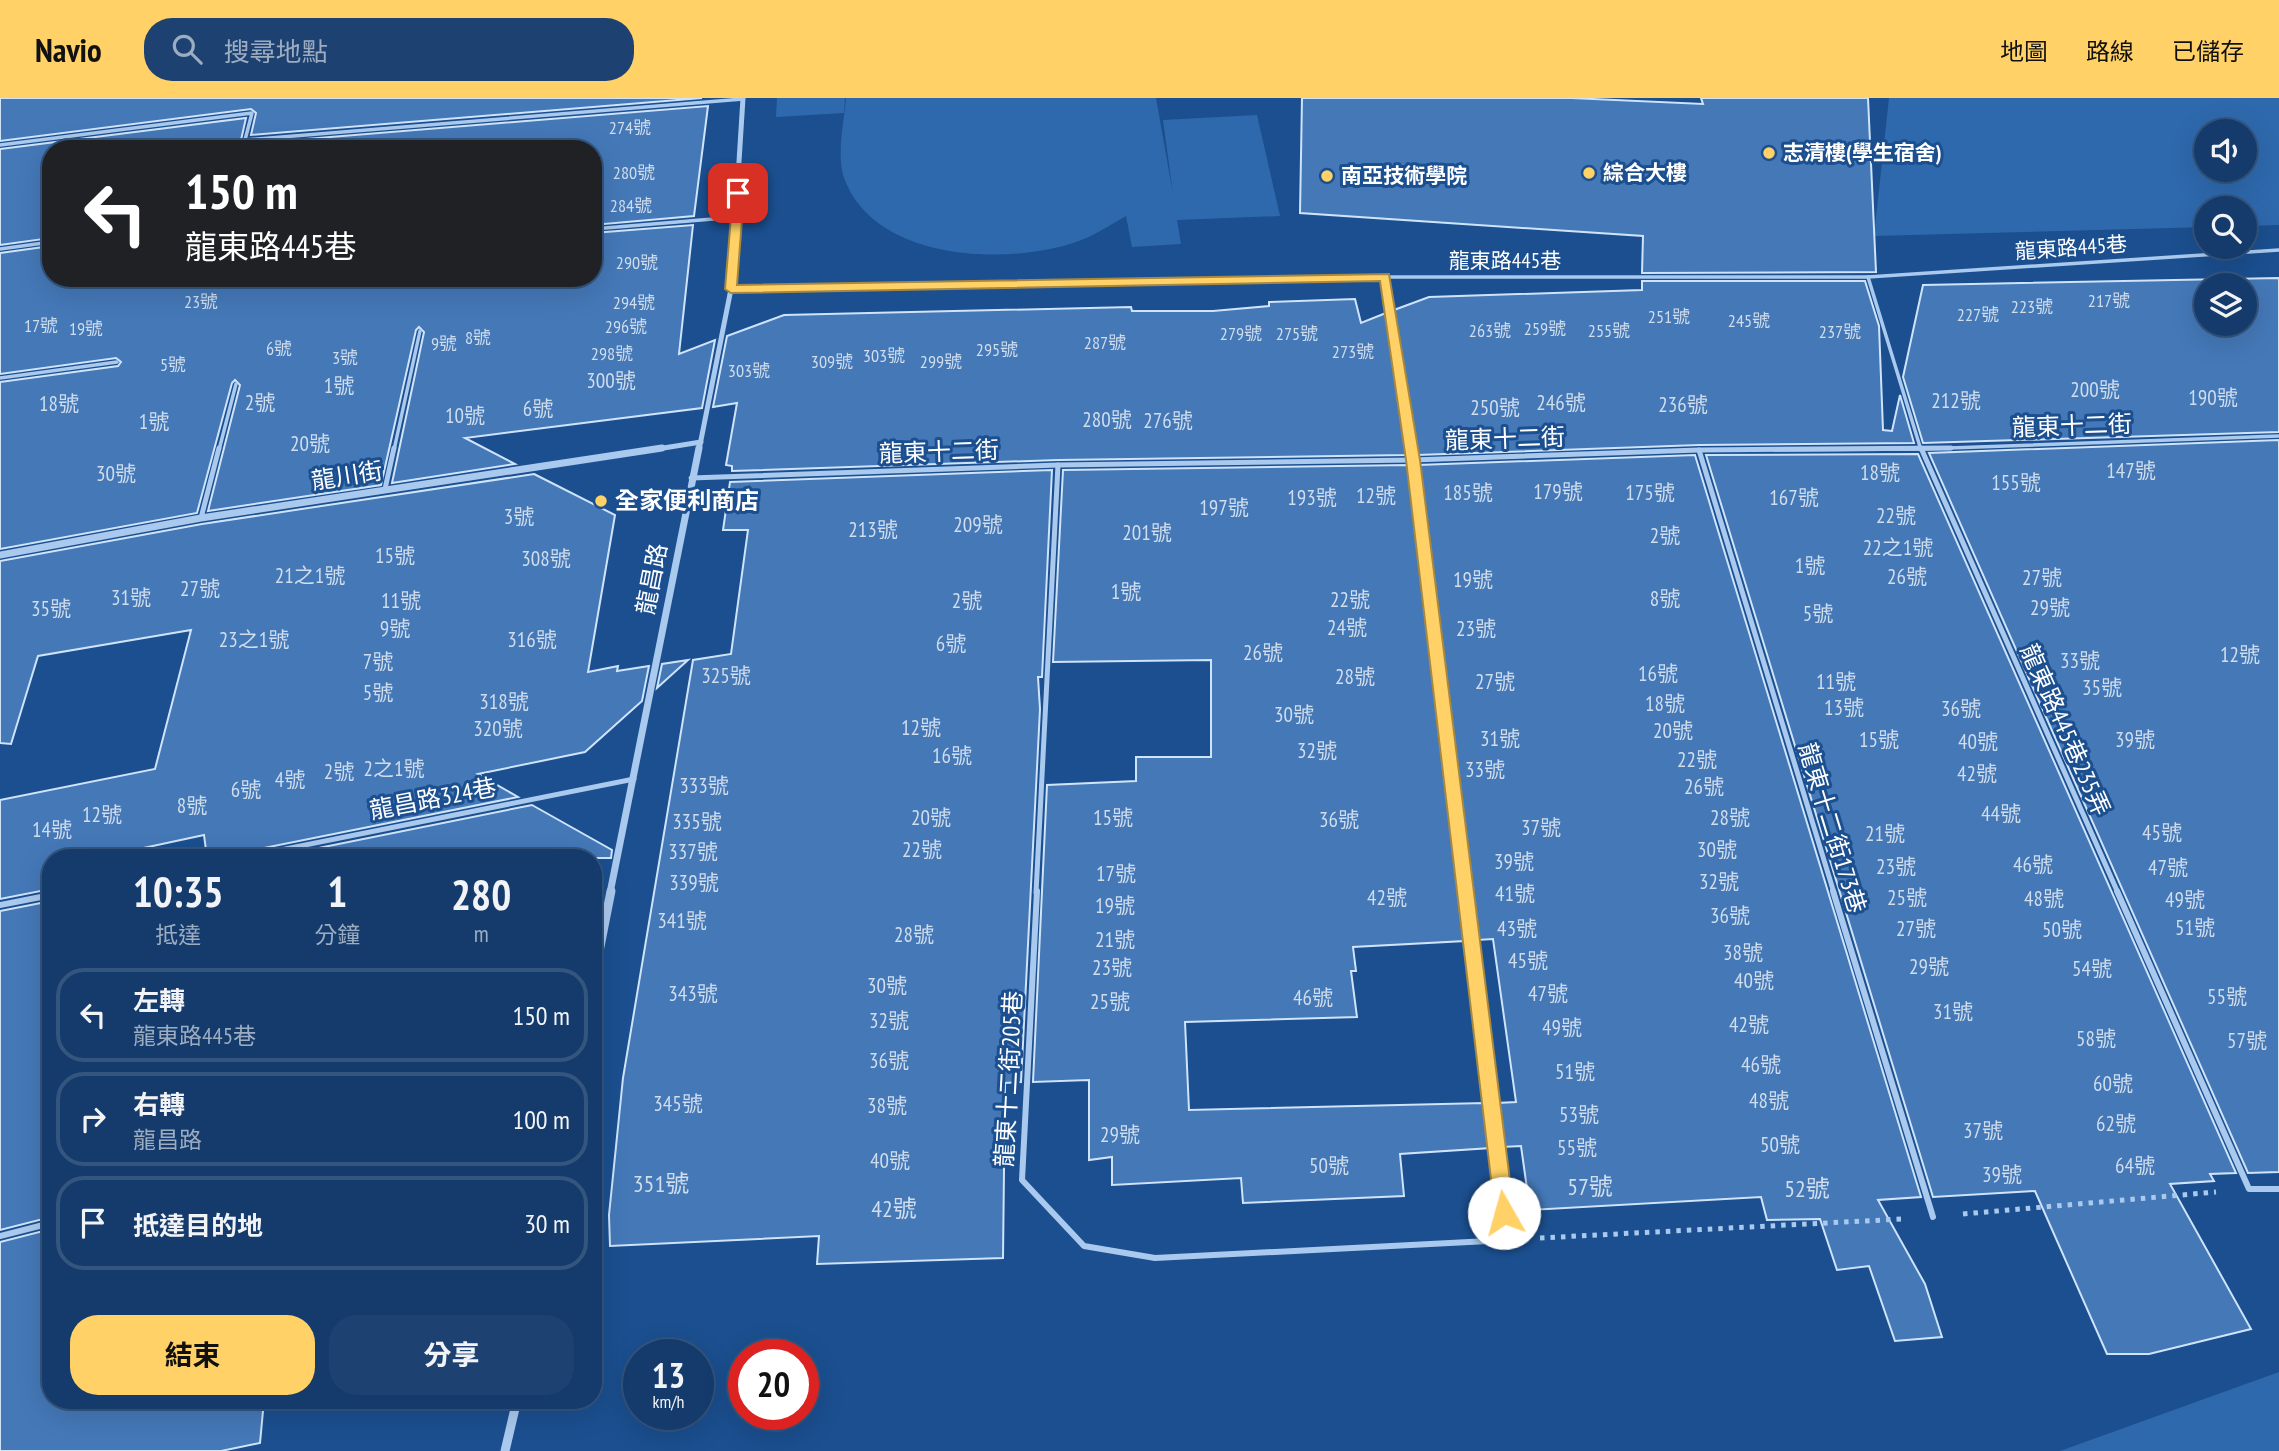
<!DOCTYPE html>
<html lang="zh-TW">
<head>
<meta charset="utf-8">
<style>
	body { margin:0; font-family:"PT Sans Narrow","Noto Sans TC",sans-serif; background:#1d4271; color:#f1f3f6; height:100vh; display:flex; flex-direction:column; font-size:26px; white-space:nowrap }
	* { box-sizing:border-box; margin:0 }
	p { font-size:23px; color:#9dadc1 }
	.icon { flex:none; width:38px; height:38px; fill:none; stroke:currentColor; stroke-width:2; stroke-linecap:round; stroke-linejoin:round }
	.map { position:relative; flex:1; overflow:hidden }
	.panel { position:absolute; left:42px; top:751px; width:560px; height:560px; display:flex; flex-direction:column; background:#143b6b; border-radius:28px; box-shadow:0 7px 28px #0002,0 0 0 2px #33557e }
	.panel>* { flex:none }
	.hud { position:absolute; left:42px; top:42px; width:560px; height:147px; border-radius:28px; box-shadow:0 7px 28px #0002,0 0 0 2px #33557e; background:#202124; color:#fff; overflow:hidden }
	.controls { position:absolute; left:2194px; top:21px; display:grid; gap:14px }
	.controls a { display:grid; place-items:center; width:63px; height:63px; border-radius:50%; background:#143b6b; box-shadow:0 7px 28px #0002,0 0 0 2px #33557e; font-size:35px }
	.speed { position:absolute; left:623px; top:1241px; display:flex; gap:14px; font-size:35px; font-weight:700; text-align:center }
	.speed>* { display:grid; place-content:center; width:91px; height:91px; border-radius:50%; background:#143b6b; box-shadow:0 7px 28px #0002,0 0 0 2px #33557e; line-height:1 }
	.speed small { font-size:18px; font-weight:400 }
	.speed .limit { border:10px solid #d22; background:#fff; color:#111 }
	.pin { position:absolute; display:grid; place-items:center; width:60px; height:60px; color:#fff; margin:-30px; border-radius:14px; box-shadow:0 4px 10px #0006 }
	.me { position:absolute; width:77px; margin:-38px; rotate:353deg; stroke-linejoin:round; filter:drop-shadow(0 0 5px #0008) }
	.turn { display:flex; align-items:center; gap:24px; height:147px; padding:0 28px; font-size:32px }
	.turn .icon { width:91px; height:91px; stroke-width:2.5 }
	.turn b { display:block; font-size:49px; line-height:60px }
	.eta { display:flex; justify-content:space-evenly; align-items:center; height:119px; text-align:center }
	.eta b { font-size:42px; font-weight:700; line-height:49px }
	.button { display:flex; gap:14px; margin-top:auto; padding:14px 28px }
	.button a { flex:1; height:80px; border-radius:28px; background:#ffd166; color:#111; font-size:28px; font-weight:700; line-height:80px; text-align:center }
	.button a+a { background:#1d4271; color:#f1f3f6 }
	ul { padding:0; list-style:none }
	li { display:flex; align-items:center; gap:21px; height:94px; margin:0 14px 10px; padding:0 14px; border:4px solid #33557e; border-radius:28px }
	li div { flex:1 }
	li b { display:block; font-size:26px }
	li em { font-style:normal }
	header { display:flex; align-items:center; gap:42px; box-sizing:border-box; height:98px; padding:0 35px; background:#ffd166; color:#111 }
	header strong { font-size:33px }
	nav { display:flex; gap:38px; margin-inline-start:auto; font-size:24px }
	.search { width:490px; height:63px; background:#1d4271; display:flex; align-items:center; gap:18px; box-sizing:border-box; padding:0 24px; border-radius:28px; color:#9dadc1; font-size:26px }
	.map>svg:first-child { display:block }
	.green { fill:#2e69ad; fill-rule:evenodd }
	.building { fill:#4478b7; stroke:#cfe3fa; stroke-width:2; fill-rule:evenodd }
	.lines { fill:none; stroke-linecap:round; stroke-linejoin:round }
	.path { stroke:#a9c9ee; stroke-width:5; stroke-dasharray:4.5 6; stroke-linecap:butt }
	.lane-far2 { stroke:#a9c9ee; stroke-width:3.5 }
	.lane-far1 { stroke:#a9c9ee; stroke-width:5 }
	.lane { stroke:#a9c9ee; stroke-width:6 }
	.street-far2 { stroke:#a9c9ee; stroke-width:5 }
	.street-far1 { stroke:#a9c9ee; stroke-width:7 }
	.street { stroke:#a9c9ee; stroke-width:9 }
	.route { fill:#ffd166; stroke:#a68842; stroke-width:2 }
	.poi-dot { fill:#ffd166; stroke:#1b4f8f; stroke-width:2.5 }
	.labels { text-anchor:middle; stroke-width:6; stroke-linejoin:round; paint-order:stroke }
	.far-number-label { font-size:18px; fill:#d0dded }
	.far-poi-label { font-size:21px; font-weight:bold; fill:#fff; stroke:#1b4f8f; text-anchor:start }
	.far-street-label { font-size:21px; fill:#fff; stroke:#1b4f8f }
	.number-label { font-size:21px; fill:#d0dded }
	.street-label { font-size:24px; fill:#fff; stroke:#1b4f8f }
	.poi-label { font-size:24px; font-weight:bold; fill:#fff; stroke:#1b4f8f; text-anchor:start }
	.near-number-label { font-size:24px; fill:#d0dded }
</style>
</head>
<body>
<header>
<strong>Navio</strong>
<div class="search"><svg class="icon" aria-label="search" viewBox="0 0 24 24"><circle cx="10" cy="10" r="6"/><path d="M15 15l6 6"/></svg>搜尋地點</div>
<nav><a>地圖</a><a>路線</a><a>已儲存</a></nav>
</header>
<div class="map">
<svg width="2279" height="1353" viewBox="0 0 2279 1353">
	<rect width="100%" height="100%" fill="#1b4f8f"/>
	<g class="green">
		<polygon points="777,0 845,0 844,15 776,19"/>
		<path d="M846,0h310l17,96 -10,-74 94,-5 23,101 -103,4 4,24 -49,3 -6,-31c-17,10 -34,21 -53,27 -68,22 -193,18 -227,-60 -11,-25 -2,-59 0,-85z"/>
		<path d="M1889,0h390v127l-34,1v-18h-38v19l-333,9zM2245,33v39h-38v-39z"/>
		<polygon points="2279,1274 2279,1353 2060,1353"/>
	</g>
	<g class="building">
		<polygon points="0,0 702,0 251,37 256,15 251,11 0,43"/>
		<polygon points="1302,0 1571,0 1703,6 1701,0 1868,0 1876,174 1642,175 1643,138 1300,115"/>
		<polygon points="708,8 694,118 593,127 593,51 51,51 51,140 0,147 0,51 246,20 241,42 245,46"/>
		<polygon points="693,127 679,256 715,242 702,310 465,340 515,366 392,385 424,234 419,229 416,232 381,387 208,413 240,287 235,282 232,285 197,415 0,451 0,284 118,268 121,264 116,260 0,276 0,155 51,148 51,180 593,180 593,135"/>
		<path d="M2279,180v154l-356,11 -20,-66 20,-92zM2207,187h38v39h-38z"/>
		<polygon points="1642,183 1865,183 1879,228 1883,332 1892,333 1900,297 1914,345 1699,347 1417,357 1394,212 1429,199 1642,192"/>
		<polygon points="1355,201 1361,225 1386,215 1407,357 1058,362 732,373 732,368 726,367 737,305 713,309 727,238 784,217 1131,209 1132,213 1213,213 1269,208 1269,204"/>
		<polygon points="2279,342 2279,1074 2248,1075 1929,355"/>
		<polygon points="1918,356 2236,1075 2210,1076 2214,1083 2170,1086 2251,1231 2149,1256 2107,1256 2035,1093 1933,1099 1706,357"/>
		<polygon points="1695,357 1921,1099 1878,1102 1925,1186 1942,1239 1895,1243 1869,1168 1837,1172 1820,1121 1767,1122 1761,1099 1530,1112 1521,1048 1502,1049 1497,1005 1516,1004 1493,841 1477,842 1418,367"/>
		<polygon points="1408,367 1465,843 1353,849 1356,873 1351,873 1357,919 1185,924 1189,1012 1485,1005 1491,1050 1400,1056 1404,1098 1243,1105 1241,1080 1112,1087 1112,1059 1089,1062 1089,982 1033,984 1047,687 1136,683 1136,659 1211,659 1211,562 1053,564 1063,372"/>
		<polygon points="1052,372 1042,579 1038,579 1040,611 1021,984 1005,985 1003,1160 817,1166 819,1138 610,1148 609,1117 623,980 693,562 731,556 748,432 723,432 730,384"/>
		<polygon points="534,376 615,417 588,574 618,568 617,573 649,568 642,603 585,654 478,676 518,699 239,755 235,760 207,760 204,737 97,760 51,760 51,791 0,801 0,702 155,671 191,532 38,558 11,646 0,645 0,463 202,426"/>
		<polygon points="688,562 657,590 662,566"/>
		<polygon points="532,707 612,752 611,760 269,760"/>
		<polygon points="51,803 51,1119 0,1132 0,813"/>
		<polygon points="51,1131 51,1302 264,1302 260,1345 221,1353 0,1353 0,1144"/>
	</g>
	<g class="lines">
		<g class="path">
			<polyline points="1963,1116 2216,1094"/>
			<polyline points="1540,1140 1902,1121"/>
		</g>
		<g class="lane-far2">
			<polyline points="0,47 252,15 245,42 743,1"/>
			<polyline points="593,131 737,119"/>
			<polyline points="0,151 51,144"/>
			<polyline points="1385,179 1411,352"/>
			<polyline points="1868,179 1921,352"/>
			<polyline points="731,191 1385,179 1868,179 2279,152"/>
			<polyline points="0,280 117,264"/>
			<polyline points="219,352 236,286"/>
			<polyline points="394,352 420,233"/>
			<polyline points="1774,352 1921,351 2279,338"/>
		</g>
		<g class="lane-far1">
			<polyline points="1411,350 1466,795"/>
			<polyline points="1921,350 2118,795"/>
			<polyline points="1699,352 1834,795"/>
			<polyline points="691,380 1058,367 1413,362 1699,352 1951,350"/>
			<polyline points="385,391 394,350"/>
			<polyline points="201,420 219,350"/>
			<polyline points="240,760 634,681"/>
			<polyline points="1036,795 1058,367"/>
		</g>
		<g class="lane">
			<polyline points="1037,793 1022,1082 1084,1148 1155,1160 1508,1142 1465,793"/>
			<polyline points="1833,793 1933,1119"/>
			<polyline points="2117,793 2249,1091 2279,1091"/>
			<polyline points="0,807 51,797"/>
			<polyline points="0,1138 51,1125"/>
		</g>
		<g class="street-far2">
			<polyline points="651,352 701,344"/>
			<polyline points="699,352 731,191 743,0"/>
		</g>
		<g class="street-far1">
			<polyline points="0,457 201,420 662,350"/>
			<polyline points="610,795 699,350"/>
		</g>
		<g class="street">
			<polyline points="593,884 611,793"/>
			<polyline points="505,1353 517,1302"/>
		</g>
	</g>
	<polygon class="route" points="738,92 744,95 737,187 1389,176 1420,362 1514,1115 1511,1122 1504,1125 1498,1122 1495,1115 1406,362 1380,183 731,195 725,191 733,95"/>
	<g class="poi-dot">
		<circle cx="1769" cy="55" r="7"/>
		<circle cx="1589" cy="75" r="7"/>
		<circle cx="1327" cy="78" r="7"/>
		<circle cx="601" cy="403" r="7"/>
	</g>
	<g class="labels">
		<g class="far-number-label">
			<text x="630" y="36">274號</text>
			<text x="634" y="81">280號</text>
			<text x="631" y="114">284號</text>
			<text x="637" y="171">290號</text>
			<text x="2109" y="209">217號</text>
			<text x="201" y="210">23號</text>
			<text x="634" y="211">294號</text>
			<text x="2032" y="215">223號</text>
			<text x="1978" y="223">227號</text>
			<text x="1669" y="225">251號</text>
			<text x="1749" y="229">245號</text>
			<text x="41" y="234">17號</text>
			<text x="626" y="235">296號</text>
			<text x="86" y="237">19號</text>
			<text x="1545" y="237">259號</text>
			<text x="1490" y="239">263號</text>
			<text x="1609" y="239">255號</text>
			<text x="1840" y="240">237號</text>
			<text x="1241" y="242">279號</text>
			<text x="1297" y="242">275號</text>
			<text x="478" y="246">8號</text>
			<text x="1105" y="251">287號</text>
			<text x="444" y="252">9號</text>
			<text x="279" y="257">6號</text>
			<text x="997" y="258">295號</text>
			<text x="1353" y="260">273號</text>
			<text x="612" y="262">298號</text>
			<text x="884" y="264">303號</text>
			<text x="345" y="266">3號</text>
			<text x="832" y="270">309號</text>
			<text x="941" y="270">299號</text>
			<text x="173" y="273">5號</text>
			<text x="749" y="279">303號</text>
		</g>
		<g class="far-poi-label">
			<text x="1783" y="62">志清樓(學生宿舍)</text>
			<text x="1603" y="82">綜合大樓</text>
			<text x="1341" y="85">南亞技術學院</text>
		</g>
		<g class="far-street-label">
			<text transform="translate(2071 150) rotate(-4)" y="7">龍東路445巷</text>
			<text x="1505" y="170">龍東路445巷</text>
		</g>
		<g class="number-label">
			<text x="611" y="290">300號</text>
			<text x="339" y="295">1號</text>
			<text x="2095" y="299">200號</text>
			<text x="2213" y="307">190號</text>
			<text x="1956" y="310">212號</text>
			<text x="260" y="312">2號</text>
			<text x="1561" y="312">246號</text>
			<text x="59" y="313">18號</text>
			<text x="1683" y="314">236號</text>
			<text x="1495" y="317">250號</text>
			<text x="538" y="318">6號</text>
			<text x="465" y="325">10號</text>
			<text x="1107" y="329">280號</text>
			<text x="1168" y="330">276號</text>
			<text x="154" y="331">1號</text>
			<text x="310" y="353">20號</text>
			<text x="2131" y="380">147號</text>
			<text x="1880" y="382">18號</text>
			<text x="116" y="383">30號</text>
			<text x="2016" y="392">155號</text>
			<text x="1558" y="401">179號</text>
			<text x="1468" y="402">185號</text>
			<text x="1650" y="402">175號</text>
			<text x="1376" y="405">12號</text>
			<text x="1312" y="407">193號</text>
			<text x="1794" y="407">167號</text>
			<text x="1224" y="417">197號</text>
			<text x="1896" y="425">22號</text>
			<text x="519" y="426">3號</text>
			<text x="978" y="434">209號</text>
			<text x="873" y="439">213號</text>
			<text x="1147" y="442">201號</text>
			<text x="1665" y="445">2號</text>
			<text x="1898" y="457">22之1號</text>
			<text x="395" y="465">15號</text>
			<text x="546" y="468">308號</text>
			<text x="1810" y="475">1號</text>
			<text x="310" y="485">21之1號</text>
			<text x="1907" y="486">26號</text>
			<text x="2042" y="487">27號</text>
			<text x="1473" y="489">19號</text>
			<text x="200" y="498">27號</text>
			<text x="1126" y="501">1號</text>
			<text x="131" y="507">31號</text>
			<text x="1665" y="508">8號</text>
			<text x="1350" y="509">22號</text>
			<text x="401" y="510">11號</text>
			<text x="967" y="510">2號</text>
			<text x="2050" y="517">29號</text>
			<text x="51" y="518">35號</text>
			<text x="1818" y="523">5號</text>
			<text x="1347" y="537">24號</text>
			<text x="395" y="538">9號</text>
			<text x="1476" y="538">23號</text>
			<text x="254" y="549">23之1號</text>
			<text x="532" y="549">316號</text>
			<text x="951" y="553">6號</text>
			<text x="1263" y="562">26號</text>
			<text x="2240" y="564">12號</text>
			<text x="2080" y="570">33號</text>
			<text x="378" y="571">7號</text>
			<text x="1658" y="583">16號</text>
			<text x="726" y="585">325號</text>
			<text x="1355" y="586">28號</text>
			<text x="1495" y="591">27號</text>
			<text x="1836" y="591">11號</text>
			<text x="2102" y="597">35號</text>
			<text x="378" y="602">5號</text>
			<text x="504" y="611">318號</text>
			<text x="1665" y="613">18號</text>
			<text x="1844" y="617">13號</text>
			<text x="1961" y="618">36號</text>
			<text x="1294" y="624">30號</text>
			<text x="921" y="637">12號</text>
			<text x="498" y="638">320號</text>
			<text x="1673" y="640">20號</text>
			<text x="1500" y="648">31號</text>
			<text x="1879" y="649">15號</text>
			<text x="2135" y="649">39號</text>
			<text x="1978" y="651">40號</text>
			<text x="1317" y="660">32號</text>
			<text x="952" y="665">16號</text>
			<text x="1697" y="669">22號</text>
			<text x="394" y="678">2之1號</text>
			<text x="1485" y="679">33號</text>
			<text x="339" y="681">2號</text>
			<text x="1977" y="683">42號</text>
			<text x="290" y="689">4號</text>
			<text x="704" y="695">333號</text>
			<text x="1704" y="696">26號</text>
			<text x="246" y="699">6號</text>
			<text x="192" y="715">8號</text>
			<text x="2001" y="723">44號</text>
			<text x="102" y="724">12號</text>
			<text x="931" y="727">20號</text>
			<text x="1113" y="727">15號</text>
			<text x="1730" y="727">28號</text>
			<text x="1339" y="729">36號</text>
			<text x="697" y="731">335號</text>
			<text x="1541" y="737">37號</text>
			<text x="52" y="739">14號</text>
			<text x="2162" y="742">45號</text>
			<text x="1885" y="743">21號</text>
			<text x="922" y="759">22號</text>
			<text x="1717" y="759">30號</text>
			<text x="693" y="761">337號</text>
			<text x="1514" y="771">39號</text>
			<text x="2033" y="774">46號</text>
			<text x="1896" y="776">23號</text>
			<text x="2168" y="777">47號</text>
			<text x="1116" y="783">17號</text>
			<text x="1719" y="791">32號</text>
			<text x="694" y="792">339號</text>
			<text x="1515" y="803">41號</text>
			<text x="1387" y="807">42號</text>
			<text x="1907" y="807">25號</text>
			<text x="2044" y="808">48號</text>
			<text x="2185" y="809">49號</text>
			<text x="1115" y="815">19號</text>
			<text x="1730" y="825">36號</text>
			<text x="682" y="830">341號</text>
			<text x="2195" y="837">51號</text>
			<text x="1517" y="838">43號</text>
			<text x="1916" y="838">27號</text>
			<text x="2062" y="839">50號</text>
			<text x="914" y="844">28號</text>
			<text x="1115" y="849">21號</text>
			<text x="1743" y="862">38號</text>
			<text x="1528" y="870">45號</text>
			<text x="1929" y="876">29號</text>
			<text x="1112" y="877">23號</text>
			<text x="2092" y="878">54號</text>
			<text x="1754" y="890">40號</text>
			<text x="887" y="895">30號</text>
			<text x="693" y="903">343號</text>
			<text x="1548" y="903">47號</text>
			<text x="2227" y="906">55號</text>
			<text x="1313" y="907">46號</text>
			<text x="1110" y="911">25號</text>
			<text x="1953" y="921">31號</text>
			<text x="889" y="930">32號</text>
			<text x="1749" y="934">42號</text>
			<text x="1562" y="937">49號</text>
			<text x="2096" y="948">58號</text>
			<text x="2247" y="950">57號</text>
			<text x="889" y="970">36號</text>
			<text x="1761" y="974">46號</text>
			<text x="1575" y="981">51號</text>
			<text x="2113" y="993">60號</text>
			<text x="1769" y="1010">48號</text>
			<text x="678" y="1013">345號</text>
			<text x="887" y="1015">38號</text>
			<text x="1579" y="1024">53號</text>
			<text x="2116" y="1033">62號</text>
			<text x="1983" y="1040">37號</text>
			<text x="1120" y="1044">29號</text>
			<text x="1780" y="1054">50號</text>
			<text x="1577" y="1057">55號</text>
			<text x="890" y="1070">40號</text>
			<text x="1329" y="1075">50號</text>
			<text x="2135" y="1075">64號</text>
			<text x="2002" y="1084">39號</text>
		</g>
		<g class="street-label">
			<text transform="translate(2072 328) rotate(-2)" y="8">龍東十二街</text>
			<text transform="translate(1505 341) rotate(-2)" y="8">龍東十二街</text>
			<text transform="translate(939 354) rotate(-2)" y="8">龍東十二街</text>
			<text transform="translate(347 378) rotate(-9)" y="8">龍川街</text>
			<text transform="translate(652 481) rotate(-79)" y="8">龍昌路</text>
			<text transform="translate(2065 632) rotate(66)" y="8">龍東路445巷235弄</text>
			<text transform="translate(433 701) rotate(-11)" y="8">龍昌路324巷</text>
			<text transform="translate(1832 730) rotate(73)" y="8">龍東十二街173巷</text>
			<text transform="translate(1009 981) rotate(-87)" y="8">龍東十二街205巷</text>
		</g>
		<g class="poi-label">
			<text x="615" y="411">全家便利商店</text>
		</g>
		<g class="near-number-label">
			<text x="661" y="1094">351號</text>
			<text x="1590" y="1097">57號</text>
			<text x="1807" y="1099">52號</text>
			<text x="894" y="1119">42號</text>
		</g>
	</g>
</svg>
<div class="controls">
<a><svg class="icon" aria-label="sound" viewBox="0 0 24 24"><path d="M4 9h4l5-4v14l-5-4H4zM17 9q2 3 0 6"/></svg></a>
<a><svg class="icon" aria-label="search" viewBox="0 0 24 24"><circle cx="10" cy="10" r="6"/><path d="M15 15l6 6"/></svg></a>
<a><svg class="icon" aria-label="layers" viewBox="0 0 24 24"><path d="M12 4l9 5-9 5-9-5zM3 14l9 5 9-5"/></svg></a>
</div>
<div class="speed"><div>13<small>km/h</small></div><div class="limit">20</div></div>
<div class="pin" style="left:738px;top:95px;background:#d93025"><svg class="icon" aria-label="arrive" viewBox="0 0 24 24"><path d="M6 21V4h12l-3 4 3 4H6"/></svg></div>
<svg class="me" style="left:1504px;top:1115px" viewBox="-20 -20 40 40"><circle r="19" fill="#fff"/><path d="M0-13L10 11 0 6-10 11z" fill="#ffd166"/></svg>
<div class="hud">
<div class="turn"><svg class="icon" aria-label="left" viewBox="0 0 24 24"><path d="M17 20v-9H6M10 6l-5 5 5 5"/></svg><div><b>150 m</b>龍東路445巷</div></div>
</div>
<section class="panel">
<div class="eta">
<div><b>10:35</b><p>抵達</p></div>
<div><b>1</b><p>分鐘</p></div>
<div><b>280</b><p>m</p></div>
</div>
<ul>
<li><svg class="icon" aria-label="left" viewBox="0 0 24 24"><path d="M17 20v-9H6M10 6l-5 5 5 5"/></svg><div><b>左轉</b><p>龍東路445巷</p></div><em>150 m</em></li>
<li><svg class="icon" aria-label="right" viewBox="0 0 24 24"><path d="M7 20v-9h11M14 6l5 5-5 5"/></svg><div><b>右轉</b><p>龍昌路</p></div><em>100 m</em></li>
<li><svg class="icon" aria-label="arrive" viewBox="0 0 24 24"><path d="M6 21V4h12l-3 4 3 4H6"/></svg><div><b>抵達目的地</b></div><em>30 m</em></li>
</ul>
<div class="button"><a>結束</a><a>分享</a></div>
</section>
</div>
</body>
</html>
